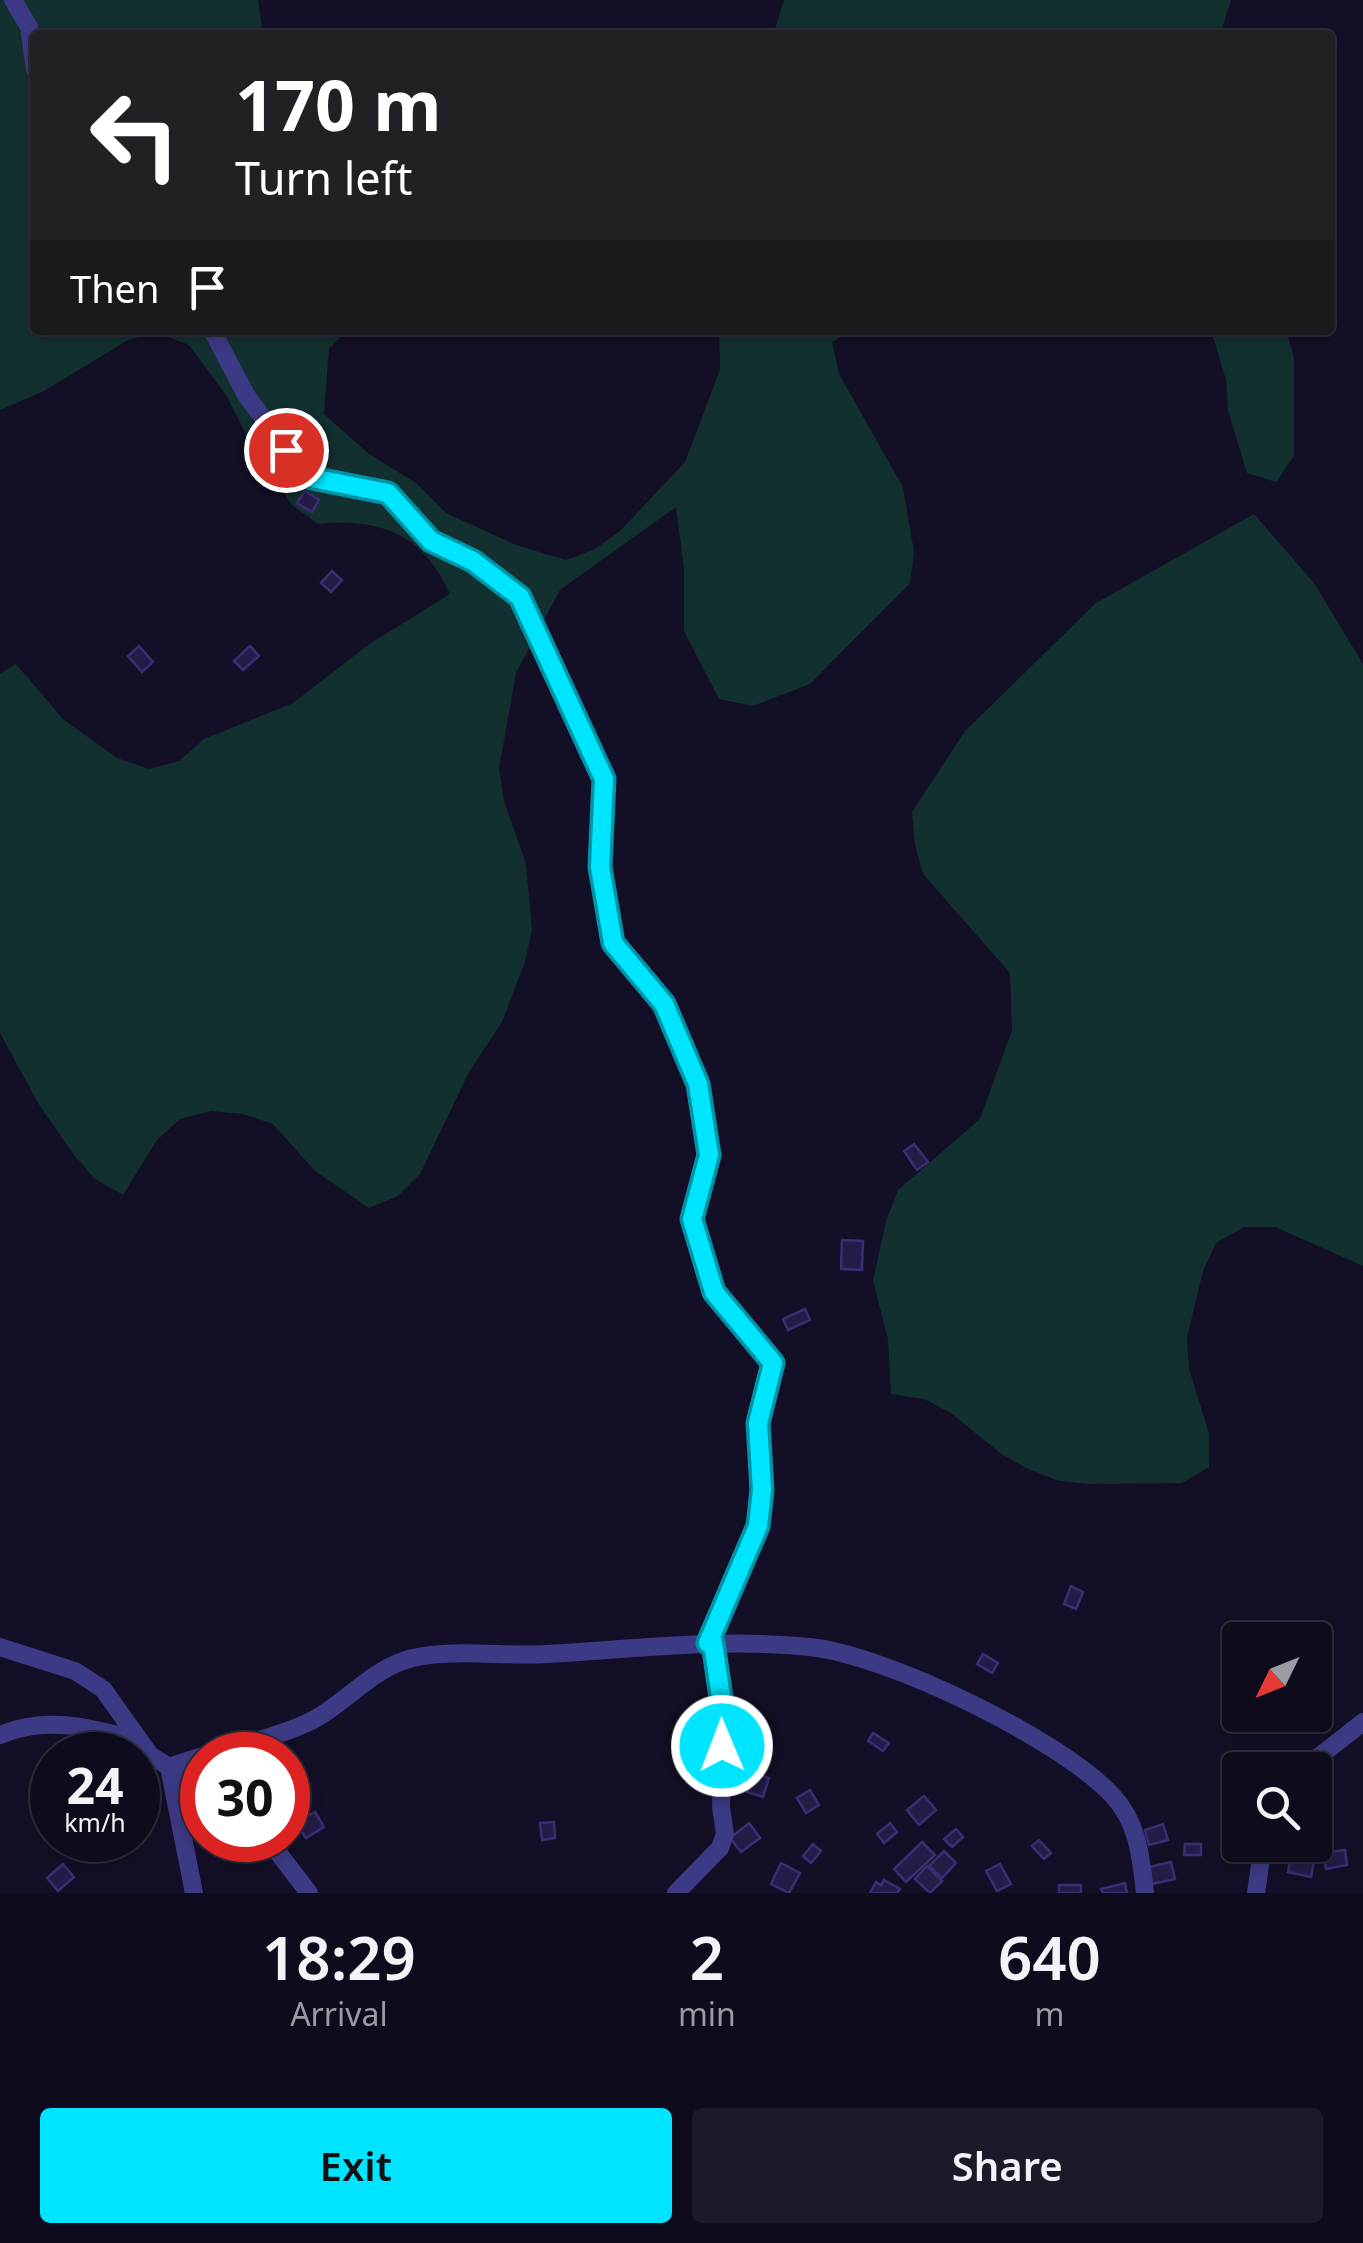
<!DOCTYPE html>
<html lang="en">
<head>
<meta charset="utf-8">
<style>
	body { margin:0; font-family:"Noto Sans",sans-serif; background:#1c1929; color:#f1f3f6; height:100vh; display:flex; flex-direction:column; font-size:38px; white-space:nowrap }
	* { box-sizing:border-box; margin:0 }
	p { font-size:32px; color:#9b9ba3 }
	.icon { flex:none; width:55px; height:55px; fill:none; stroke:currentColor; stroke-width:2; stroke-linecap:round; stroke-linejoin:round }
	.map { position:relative; height:1893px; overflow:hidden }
	.panel { display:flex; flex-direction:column; background:#0e0b1c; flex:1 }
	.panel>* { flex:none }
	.guide { position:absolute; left:30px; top:30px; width:1305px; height:305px; border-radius:10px; box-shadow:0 5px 15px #0003,0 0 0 2px #2e2b3b; background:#202124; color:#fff; overflow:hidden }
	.needle { width:65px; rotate:227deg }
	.tools { position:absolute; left:1222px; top:1622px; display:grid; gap:20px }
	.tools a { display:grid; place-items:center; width:110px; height:110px; border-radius:10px; background:#0e0b1c; box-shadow:0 5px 15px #0003,0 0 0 2px #2e2b3b; font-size:50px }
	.speed { position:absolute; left:30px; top:1732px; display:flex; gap:20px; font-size:50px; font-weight:700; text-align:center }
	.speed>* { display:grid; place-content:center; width:130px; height:130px; border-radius:50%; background:#0e0b1c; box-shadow:0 5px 15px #0003,0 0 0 2px #2e2b3b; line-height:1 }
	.speed small { font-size:25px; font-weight:400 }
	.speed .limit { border:15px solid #d22; background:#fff; color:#111 }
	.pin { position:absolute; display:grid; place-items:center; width:85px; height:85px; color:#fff; margin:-42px; border:5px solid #fff; border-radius:50%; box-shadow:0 2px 10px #0007 }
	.me { position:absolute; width:110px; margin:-55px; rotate:359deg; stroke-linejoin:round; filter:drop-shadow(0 0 8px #0008) }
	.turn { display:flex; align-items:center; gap:35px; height:210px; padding:0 40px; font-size:45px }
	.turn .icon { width:130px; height:130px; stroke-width:2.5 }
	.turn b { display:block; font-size:70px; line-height:85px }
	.then { display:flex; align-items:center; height:95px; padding:0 40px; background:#0003; gap:20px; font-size:38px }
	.eta { display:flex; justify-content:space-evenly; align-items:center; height:170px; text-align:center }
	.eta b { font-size:60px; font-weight:600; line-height:70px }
	.button { display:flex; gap:20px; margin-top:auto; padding:20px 40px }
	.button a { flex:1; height:115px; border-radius:10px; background:#00e5ff; color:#111; font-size:40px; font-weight:600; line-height:115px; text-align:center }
	.button a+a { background:#1c1929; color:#f1f3f6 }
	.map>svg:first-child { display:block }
	.green { fill:#12302f }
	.building { fill:#241b47; stroke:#3b2d73; stroke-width:2.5 }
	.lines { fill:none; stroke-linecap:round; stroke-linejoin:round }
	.minor { stroke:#3d3a85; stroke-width:18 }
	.route-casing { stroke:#0095a6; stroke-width:25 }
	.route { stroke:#00e5ff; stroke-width:18 }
</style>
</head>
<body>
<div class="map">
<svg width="1363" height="1893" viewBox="0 0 1363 1893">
	<rect width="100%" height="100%" fill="#130f26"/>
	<g class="green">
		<path d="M0,0h258l5,35h-228v295h312l-18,19 -5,65 45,40 47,29 30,30 70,32 50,15 29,-11 25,-18 65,-69 35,-92 -1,-40h133l-20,12 7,32 64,113 11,65 -4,31 -100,101 -57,22 -34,-7 -35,-68v-63l-8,-61 -116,83 -44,83 -17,96 5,32 22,63 6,66 -7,32 -23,60 -33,50 -49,102 -22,22 -29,12 -54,-37 -42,-47 -30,-10 -32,-3 -31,8 -23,21 -34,55 -28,-16 -21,-24 -36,-52 -38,-70v-359l16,-10 47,55 54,39 32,11 30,-8 25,-22 89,-36 75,-58 82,-51c-27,-60 -69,-76 -132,-70l-26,-19 -37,-54 -29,-56 -37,-50 -31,-12 -30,7 -84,51 -44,19z"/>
		<polygon points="784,0 1231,0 1223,26 1226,35 773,35"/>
		<polygon points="1211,330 1286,330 1294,357 1294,456 1276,482 1247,473 1228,411 1226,380"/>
		<polygon points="1254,514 1314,583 1363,664 1363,1266 1275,1227 1244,1227 1216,1243 1203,1271 1187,1338 1189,1369 1209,1433 1209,1467 1182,1483 1087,1484 1056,1480 1026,1468 1000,1453 951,1413 924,1399 891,1394 888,1339 873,1281 886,1221 898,1190 980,1119 1012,1030 1010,973 923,874 915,845 912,812 965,731 1096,603"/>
	</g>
	<g class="building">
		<polygon points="305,491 319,500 312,512 297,503"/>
		<polygon points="332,571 342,580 331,592 321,583"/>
		<polygon points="139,646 153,662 142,672 128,656"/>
		<polygon points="250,646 259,656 243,670 234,661"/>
		<polygon points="914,1144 928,1162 917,1170 904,1151"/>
		<polygon points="842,1240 863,1241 862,1270 841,1269"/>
		<polygon points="805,1309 810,1320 788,1330 783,1319"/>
		<polygon points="1071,1586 1083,1592 1076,1609 1064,1604"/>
		<polygon points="983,1654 998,1663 992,1673 977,1664"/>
		<polygon points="873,1733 889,1743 883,1751 868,1741"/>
		<polygon points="753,1773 769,1778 763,1797 747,1792"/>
		<polygon points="810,1790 819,1805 806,1813 797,1798"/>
		<polygon points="924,1796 936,1810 919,1825 907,1810"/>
		<polygon points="315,1812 324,1827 306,1838 296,1823"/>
		<polygon points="554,1822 555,1838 542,1840 540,1823"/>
		<polygon points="749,1823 760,1838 741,1852 730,1838"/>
		<polygon points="890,1823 897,1832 884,1843 877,1834"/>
		<polygon points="1163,1824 1168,1840 1149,1845 1145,1830"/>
		<polygon points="956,1829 963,1837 952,1847 944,1839"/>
		<polygon points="1039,1840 1051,1853 1044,1859 1032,1846"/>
		<polygon points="922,1842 935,1855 906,1882 894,1869"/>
		<polygon points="813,1844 821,1851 811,1863 803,1856"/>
		<polygon points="1185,1844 1201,1844 1201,1855 1184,1855"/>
		<polygon points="1345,1850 1347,1865 1326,1869 1323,1853"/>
		<polygon points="944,1851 956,1863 942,1878 929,1866"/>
		<polygon points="1296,1854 1314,1861 1311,1877 1288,1872 1291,1856 1295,1856"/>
		<polygon points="1171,1862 1175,1879 1152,1884 1149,1867"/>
		<polygon points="781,1863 800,1873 789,1893 771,1884"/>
		<polygon points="63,1864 74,1877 58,1891 47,1878"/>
		<polygon points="1000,1864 1011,1884 997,1891 986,1871"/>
		<polygon points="927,1866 942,1881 930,1893 915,1879"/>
		<polygon points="884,1880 900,1889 897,1893 870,1893 876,1882 881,1885"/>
		<polygon points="1125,1883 1127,1893 1103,1893 1101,1889"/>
		<rect x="1059" y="1885" width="22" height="8"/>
	</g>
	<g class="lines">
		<g class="minor">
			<polyline points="13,0 29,27 35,70"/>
			<polyline points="212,330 246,395 307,477 389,493 431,541 473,561 520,597 605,779 600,867 613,943 664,1004 697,1084 709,1155 693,1219 713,1292 773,1363 758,1423 762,1490 758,1526 708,1643"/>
			<polyline points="0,1647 75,1671 103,1689 150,1755 169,1767 202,1798"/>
			<path d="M0,1735c46,-20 91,-7 137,5"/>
			<path d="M207,1755c35,-11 75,-19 108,-36 30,-17 56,-47 88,-58 36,-14 103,-4 143,-7 88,-5 176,-16 264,-7 77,8 250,92 302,148 26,27 29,62 33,98"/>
			<polyline points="1302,1770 1363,1722"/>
			<polyline points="262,1840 276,1850 309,1893"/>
			<polyline points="194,1893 169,1767 202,1756"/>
			<polyline points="676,1893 720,1848 725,1834 721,1807 724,1718 713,1643"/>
			<polyline points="1256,1893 1263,1845"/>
		</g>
	</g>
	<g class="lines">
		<defs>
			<polyline id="route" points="286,450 307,477 388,493 431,541 473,561 520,597 604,779 600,867 613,943 664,1004 698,1084 709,1155 692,1219 714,1292 773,1363 758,1423 762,1490 758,1526 708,1643 713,1643 724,1718 722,1746"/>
		</defs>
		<use href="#route" class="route-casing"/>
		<use href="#route" class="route"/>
	</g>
</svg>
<div class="tools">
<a><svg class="needle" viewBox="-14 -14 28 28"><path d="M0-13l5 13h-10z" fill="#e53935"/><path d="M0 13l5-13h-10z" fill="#9b9ba3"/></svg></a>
<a><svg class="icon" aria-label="search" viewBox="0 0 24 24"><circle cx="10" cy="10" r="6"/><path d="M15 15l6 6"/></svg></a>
</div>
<div class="speed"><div>24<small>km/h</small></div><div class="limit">30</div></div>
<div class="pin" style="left:286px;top:450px;background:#d93025"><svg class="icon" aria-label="arrive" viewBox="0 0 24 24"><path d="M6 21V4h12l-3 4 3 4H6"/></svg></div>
<svg class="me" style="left:722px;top:1746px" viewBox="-20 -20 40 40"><circle r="17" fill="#00e5ff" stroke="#fff" stroke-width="3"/><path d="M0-11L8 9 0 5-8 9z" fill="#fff"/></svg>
<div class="guide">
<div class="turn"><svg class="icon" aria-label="left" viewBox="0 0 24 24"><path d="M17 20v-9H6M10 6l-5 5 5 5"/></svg><div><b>170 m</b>Turn left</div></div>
<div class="then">Then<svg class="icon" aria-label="arrive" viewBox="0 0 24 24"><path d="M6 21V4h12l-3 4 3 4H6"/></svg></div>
</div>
</div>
<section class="panel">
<div class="eta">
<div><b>18:29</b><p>Arrival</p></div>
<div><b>2</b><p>min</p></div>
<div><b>640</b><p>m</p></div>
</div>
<div class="button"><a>Exit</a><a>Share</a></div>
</section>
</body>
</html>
